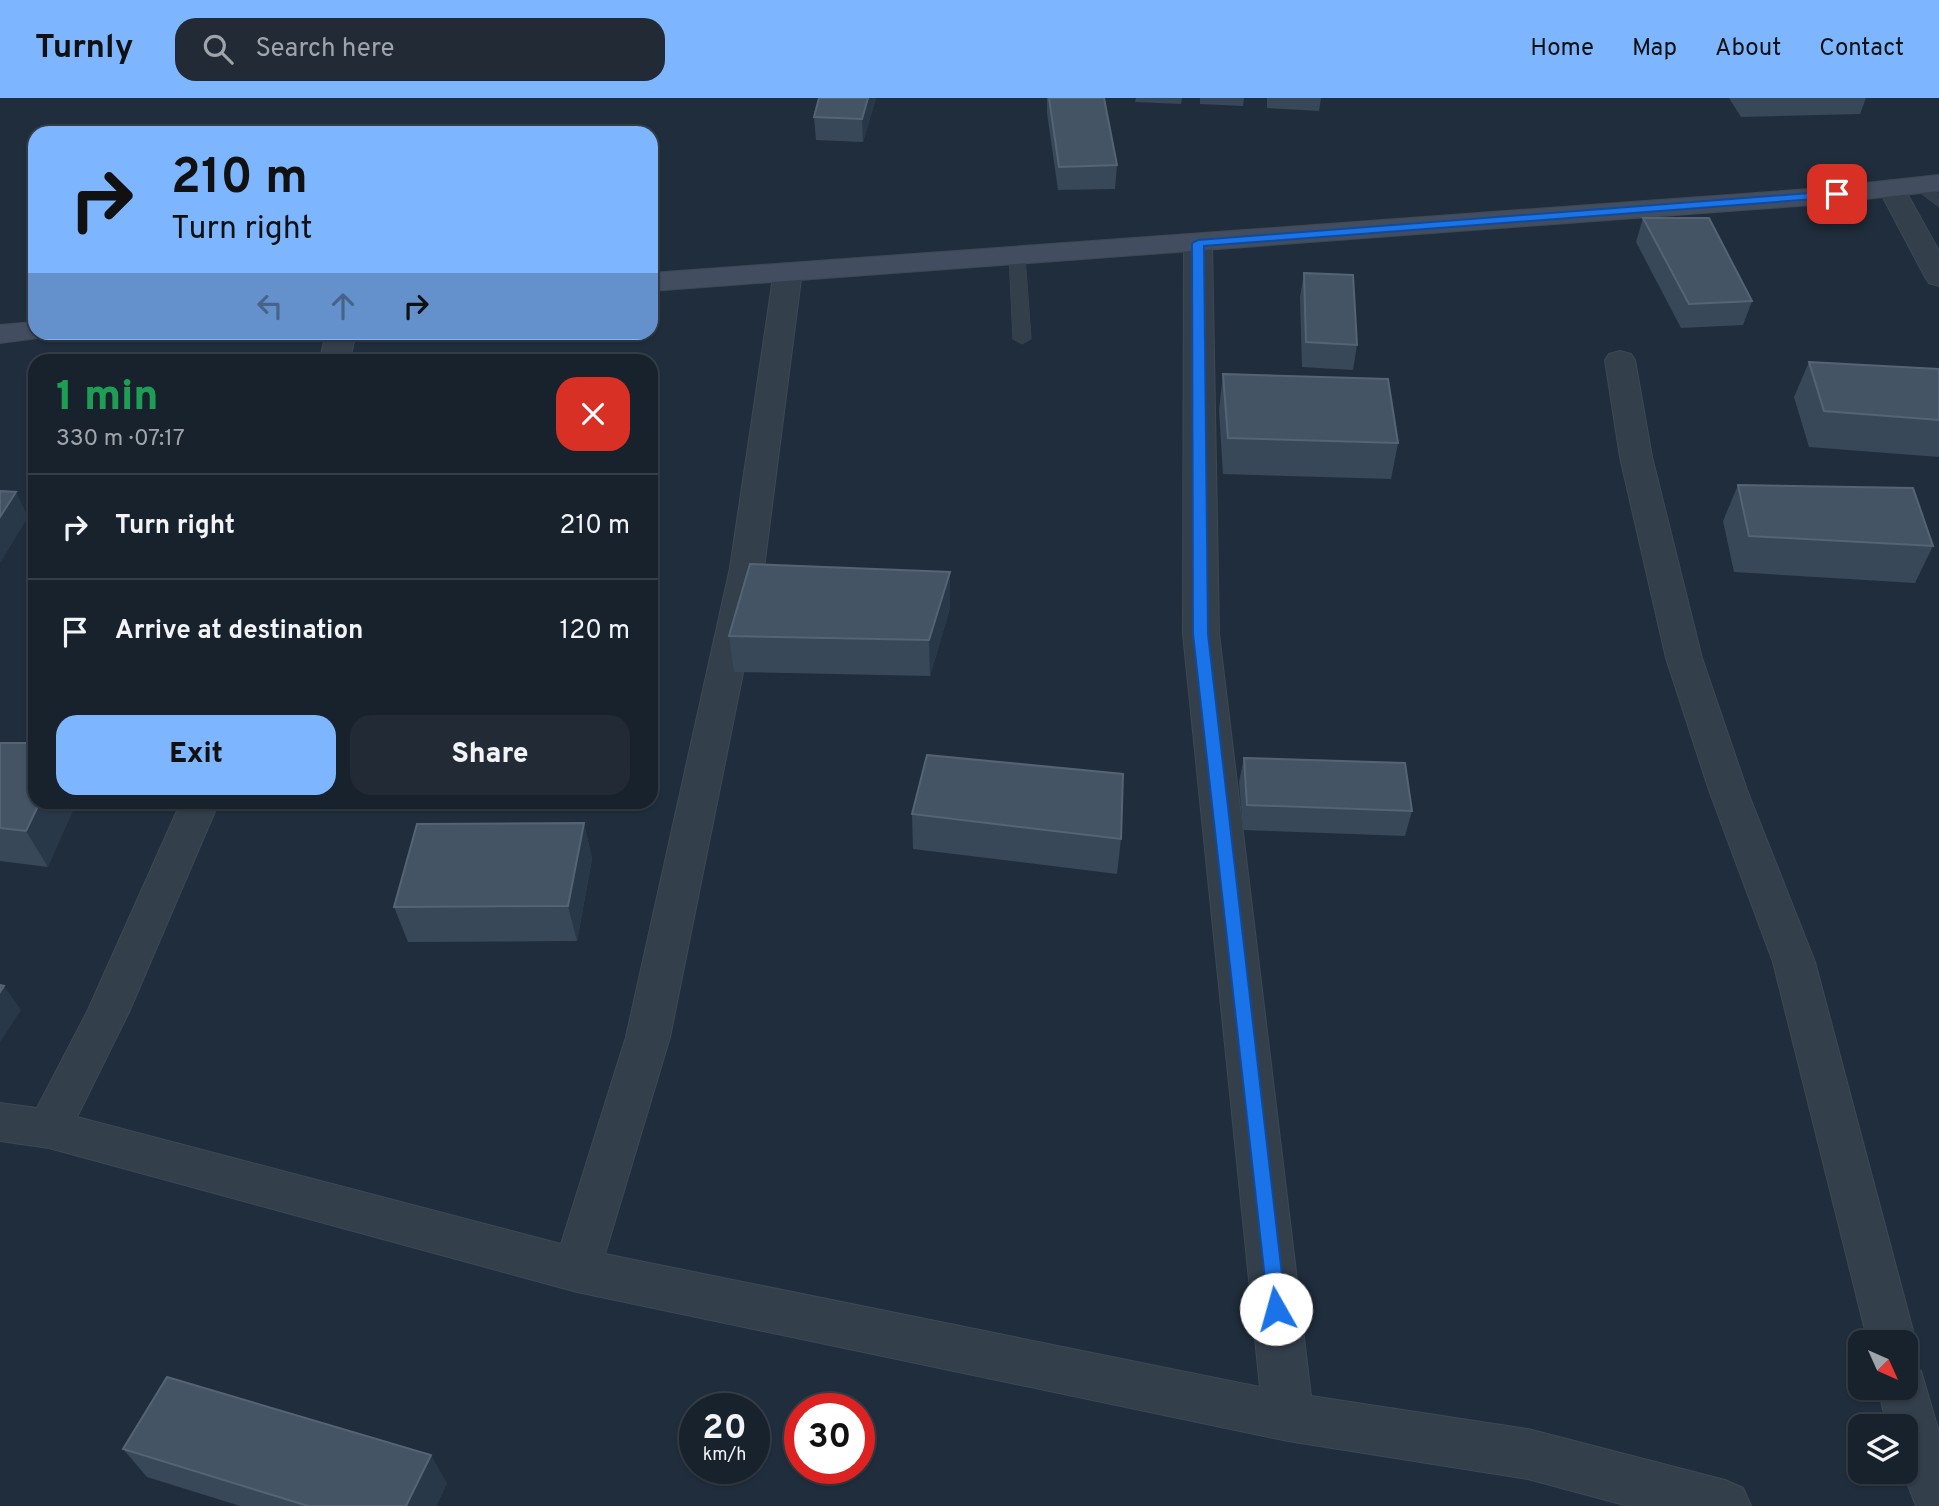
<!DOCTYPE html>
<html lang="en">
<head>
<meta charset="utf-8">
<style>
	body { margin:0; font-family:Overpass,sans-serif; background:#212a35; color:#f1f3f6; height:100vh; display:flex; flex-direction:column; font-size:26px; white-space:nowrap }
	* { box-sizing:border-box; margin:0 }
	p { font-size:23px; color:#9fa4aa }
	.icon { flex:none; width:38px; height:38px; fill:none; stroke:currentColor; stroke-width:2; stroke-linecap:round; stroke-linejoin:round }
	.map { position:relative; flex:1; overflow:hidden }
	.drawer { position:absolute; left:28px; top:256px; width:630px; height:455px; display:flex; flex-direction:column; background:#18222d; border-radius:21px; box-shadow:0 2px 5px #0004,0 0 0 2px #363f49 }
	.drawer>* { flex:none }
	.hud { position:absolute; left:28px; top:28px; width:630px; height:214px; border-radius:21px; box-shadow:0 2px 5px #0004,0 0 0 2px #363f49; background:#7db6ff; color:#111; overflow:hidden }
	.needle { width:46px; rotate:135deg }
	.controls { position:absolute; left:1848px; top:1232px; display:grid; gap:14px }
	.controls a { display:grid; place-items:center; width:70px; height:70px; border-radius:14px; background:#18222d; box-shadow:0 2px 5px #0004,0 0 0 2px #363f49; font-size:35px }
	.speed { position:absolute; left:679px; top:1295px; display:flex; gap:14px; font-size:35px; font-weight:700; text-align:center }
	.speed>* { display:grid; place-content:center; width:91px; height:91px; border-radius:50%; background:#18222d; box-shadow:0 2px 5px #0004,0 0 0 2px #363f49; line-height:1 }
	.speed small { font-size:18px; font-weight:400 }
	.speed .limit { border:10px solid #d22; background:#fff; color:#111 }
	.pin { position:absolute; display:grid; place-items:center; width:60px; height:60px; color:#fff; margin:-30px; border-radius:14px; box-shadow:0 4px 10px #0006 }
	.me { position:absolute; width:77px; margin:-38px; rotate:353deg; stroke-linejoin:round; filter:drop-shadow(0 0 5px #0008) }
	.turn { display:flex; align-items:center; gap:24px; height:147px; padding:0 28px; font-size:32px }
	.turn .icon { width:91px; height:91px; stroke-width:2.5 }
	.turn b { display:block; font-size:49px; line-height:60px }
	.lanes { display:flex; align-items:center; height:66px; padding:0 28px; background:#0003; justify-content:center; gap:35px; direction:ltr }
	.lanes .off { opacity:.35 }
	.round { display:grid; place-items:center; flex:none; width:74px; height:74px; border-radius:21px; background:#212a35 }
	.summary { display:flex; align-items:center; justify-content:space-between; height:119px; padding:0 28px }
	h1 { font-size:42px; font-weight:800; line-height:52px; color:#1e9e55 }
	.action { display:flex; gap:14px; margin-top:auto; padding:14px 28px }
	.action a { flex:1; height:80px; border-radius:21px; background:#7db6ff; color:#111; font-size:28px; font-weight:800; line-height:80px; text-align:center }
	.action a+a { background:#212a35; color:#f1f3f6 }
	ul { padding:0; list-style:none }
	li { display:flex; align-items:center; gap:21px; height:105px; padding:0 28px; border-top:2px solid #363f49 }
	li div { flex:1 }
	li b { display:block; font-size:26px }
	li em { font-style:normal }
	header { display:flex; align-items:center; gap:42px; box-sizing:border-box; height:98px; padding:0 35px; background:#7db6ff; color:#111 }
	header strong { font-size:33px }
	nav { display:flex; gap:38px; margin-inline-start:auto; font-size:24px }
	.search { width:490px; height:63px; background:#212a35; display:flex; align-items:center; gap:18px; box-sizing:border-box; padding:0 24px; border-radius:21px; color:#9fa4aa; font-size:26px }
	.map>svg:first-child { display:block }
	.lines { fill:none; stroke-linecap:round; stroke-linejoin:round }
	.lane-casing { stroke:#3d4855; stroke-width:1 }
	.street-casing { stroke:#3d4855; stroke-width:2 }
	.secondary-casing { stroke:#3d4855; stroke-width:2 }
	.lane { fill:#343f4c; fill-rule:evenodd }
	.street { fill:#343f4c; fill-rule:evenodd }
	.secondary { fill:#424e5f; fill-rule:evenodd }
	.wall { fill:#384858 }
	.shaded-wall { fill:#293848 }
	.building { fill:#455464; stroke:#556474; stroke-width:2 }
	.route { fill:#1a73e8; stroke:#114b97; stroke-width:2 }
</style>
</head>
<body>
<header>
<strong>Turnly</strong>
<div class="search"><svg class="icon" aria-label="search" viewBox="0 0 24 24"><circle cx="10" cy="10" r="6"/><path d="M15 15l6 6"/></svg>Search here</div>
<nav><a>Home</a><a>Map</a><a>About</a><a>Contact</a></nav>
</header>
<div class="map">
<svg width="1939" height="1408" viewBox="0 0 1939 1408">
	<rect width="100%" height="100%" fill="#202d3c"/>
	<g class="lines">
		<defs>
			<g id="lane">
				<polygon points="1920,82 1939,96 1939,109 1914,90 1914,84"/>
				<polygon points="1017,153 1025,158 1031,241 1022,246 1013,241 1009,158"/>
			</g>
			<g id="street">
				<polygon points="1891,82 1900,84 1904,90 1939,153 1939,188 1929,185 1925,179 1878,90 1882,84"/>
				<polygon points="1198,137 1208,139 1212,145 1219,536 1311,1298 1528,1331 1725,1382 1743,1390 1751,1408 1628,1408 1528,1381 1288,1343 577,1194 49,1050 0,1043 0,1005 37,1010 88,912 181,704 219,704 129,914 77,1019 561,1146 626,939 730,470 774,173 778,167 788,165 798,167 802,173 764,470 670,939 605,1156 1260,1289 1183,536 1184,145 1188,139"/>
				<polygon points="326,234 356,234 350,262 320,262"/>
				<polygon points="1620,253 1631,256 1635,262 1652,359 1702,560 1747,692 1815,864 1916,1244 1906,1262 1906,1244 1868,1244 1773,864 1709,692 1666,560 1620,359 1605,262 1609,256"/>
				<polygon points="1906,1267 1921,1273 1939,1334 1939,1408 1916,1408 1903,1374 1906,1374 1906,1328 1887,1328 1878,1290 1906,1290"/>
			</g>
			<g id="secondary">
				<polygon points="1939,77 1939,93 1810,107 651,193 651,175 1810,91"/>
				<polygon points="35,224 35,234 49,234 45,239 0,245 0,227"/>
			</g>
		</defs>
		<use href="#lane" class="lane-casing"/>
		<use href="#street" class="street-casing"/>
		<use href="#secondary" class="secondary-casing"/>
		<use href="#lane" class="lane"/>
		<use href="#street" class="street"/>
		<use href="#secondary" class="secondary"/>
	</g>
	<g class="wall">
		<polygon points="819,0 876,0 863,44 816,42 814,19"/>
		<polygon points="1047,0 1104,0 1117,67 1115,91 1058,92 1047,15"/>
		<polygon points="1136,0 1182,0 1181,6 1135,4"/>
		<polygon points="1200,0 1244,0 1243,8 1200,6"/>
		<polygon points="1267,0 1321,0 1319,13 1267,10"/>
		<polygon points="1729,0 1866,0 1860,16 1741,19"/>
		<polygon points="1643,120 1752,203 1743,227 1681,230 1636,144"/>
		<polygon points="1304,175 1357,247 1353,272 1302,269 1300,199"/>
		<polygon points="1809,264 1939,271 1939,359 1809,349 1794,299"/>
		<polygon points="1223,276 1398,345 1391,381 1223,376 1219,312"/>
		<polygon points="1738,387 1933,448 1915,485 1734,474 1723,423"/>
		<polygon points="950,510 930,578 734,574 729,538"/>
		<polygon points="0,645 48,769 0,763"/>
		<polygon points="1244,660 1412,713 1405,738 1243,732 1239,684"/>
		<polygon points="912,716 1121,741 1117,776 913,751"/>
		<polygon points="584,725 592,761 577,843 408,844 394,809"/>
		<polygon points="123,1351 447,1385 436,1408 240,1408 147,1379"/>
	</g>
	<g class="shaded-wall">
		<polygon points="868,0 876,0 863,44 862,21"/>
		<polygon points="29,135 35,135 35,150"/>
		<polygon points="16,394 28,419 0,465 0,419"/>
		<polygon points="950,474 950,510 930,578 929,542"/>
		<polygon points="40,704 77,704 48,769 26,733"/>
		<polygon points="584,725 592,761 577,843 568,808"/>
		<polygon points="4,888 21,912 0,944 0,894"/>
		<polygon points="431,1357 447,1385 436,1408 406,1408"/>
	</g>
	<g class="building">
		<polygon points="819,0 868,0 862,21 814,19"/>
		<polygon points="1049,0 1104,0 1117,67 1059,69"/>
		<polygon points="1643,120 1709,120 1752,203 1689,206"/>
		<polygon points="35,125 35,135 29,135"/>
		<polygon points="1304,175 1353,177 1357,247 1306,244"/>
		<polygon points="1809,264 1939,271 1939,322 1824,313"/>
		<polygon points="1223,276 1388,281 1398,345 1228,340"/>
		<polygon points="1738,387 1913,390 1933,448 1749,438"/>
		<polygon points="0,393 16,394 0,419"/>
		<polygon points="750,466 950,474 929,542 729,538"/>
		<polygon points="0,645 35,645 35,704 40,704 26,733 0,730"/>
		<polygon points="927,657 1123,676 1121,741 912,716"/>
		<polygon points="1244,660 1405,665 1412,713 1247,707"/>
		<polygon points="584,725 568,808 394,809 417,726"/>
		<polygon points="0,887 4,888 0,894"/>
		<polygon points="167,1279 431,1357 406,1408 308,1408 123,1351"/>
	</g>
	<polygon class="route" points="1837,93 1841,94 1841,99 1204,148 1208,536 1286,1211 1283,1217 1276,1220 1269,1217 1193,536 1192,145 1198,142"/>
</svg>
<div class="controls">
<a><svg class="needle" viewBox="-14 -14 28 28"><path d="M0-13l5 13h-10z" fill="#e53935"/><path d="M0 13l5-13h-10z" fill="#9fa4aa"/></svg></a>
<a><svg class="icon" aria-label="layers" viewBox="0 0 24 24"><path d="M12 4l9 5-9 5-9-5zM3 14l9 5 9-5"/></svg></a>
</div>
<div class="speed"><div>20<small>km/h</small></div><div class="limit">30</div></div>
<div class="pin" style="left:1837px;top:96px;background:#d93025"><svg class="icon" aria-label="arrive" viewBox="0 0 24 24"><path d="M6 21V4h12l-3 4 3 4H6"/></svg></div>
<svg class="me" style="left:1276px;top:1211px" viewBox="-20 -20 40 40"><circle r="19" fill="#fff"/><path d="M0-13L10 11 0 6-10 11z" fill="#1a73e8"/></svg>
<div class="hud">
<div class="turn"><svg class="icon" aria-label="right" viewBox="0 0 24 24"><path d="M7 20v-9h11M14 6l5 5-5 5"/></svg><div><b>210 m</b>Turn right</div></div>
<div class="lanes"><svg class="icon off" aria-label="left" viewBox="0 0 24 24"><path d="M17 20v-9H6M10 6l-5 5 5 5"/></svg><svg class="icon off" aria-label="ahead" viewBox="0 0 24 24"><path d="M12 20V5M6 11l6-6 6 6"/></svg><svg class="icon" aria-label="right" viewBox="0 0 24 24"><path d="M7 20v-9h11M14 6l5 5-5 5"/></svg></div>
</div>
<section class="drawer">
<div class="summary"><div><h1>1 min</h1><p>330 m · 07:17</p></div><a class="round" style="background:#d93025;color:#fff"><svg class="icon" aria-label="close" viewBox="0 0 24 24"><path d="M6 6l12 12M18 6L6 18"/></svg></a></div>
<ul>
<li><svg class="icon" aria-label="right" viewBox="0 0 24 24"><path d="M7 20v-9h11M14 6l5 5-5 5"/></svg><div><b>Turn right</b></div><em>210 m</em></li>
<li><svg class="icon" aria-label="arrive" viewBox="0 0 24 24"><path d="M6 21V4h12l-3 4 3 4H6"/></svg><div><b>Arrive at destination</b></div><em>120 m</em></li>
</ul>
<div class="action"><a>Exit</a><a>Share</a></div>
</section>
</div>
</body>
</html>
